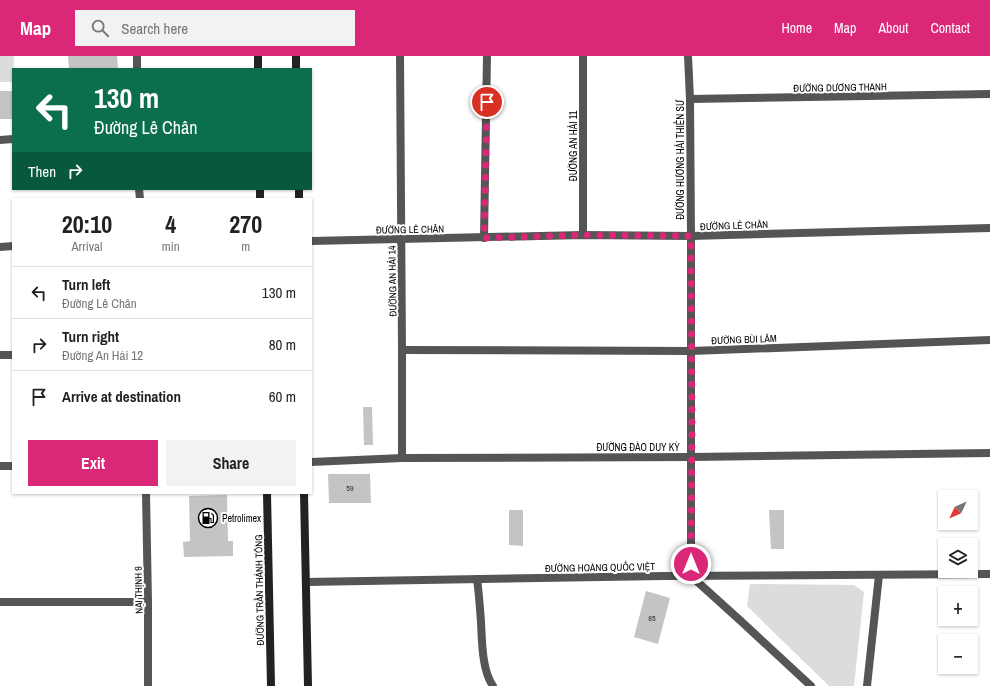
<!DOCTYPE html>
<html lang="en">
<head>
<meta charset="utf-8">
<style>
	body { margin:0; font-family:"Archivo Narrow",sans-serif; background:#f2f2f2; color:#222; height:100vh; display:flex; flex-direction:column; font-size:15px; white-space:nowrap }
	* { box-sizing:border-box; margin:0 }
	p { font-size:13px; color:#767676 }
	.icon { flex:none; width:22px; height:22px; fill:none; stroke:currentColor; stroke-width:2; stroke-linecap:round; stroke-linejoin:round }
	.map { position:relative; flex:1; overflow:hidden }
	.drawer { position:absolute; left:12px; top:142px; width:300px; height:296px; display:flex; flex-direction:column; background:#fff; border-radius:0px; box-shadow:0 1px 3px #0004 }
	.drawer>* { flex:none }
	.guide { position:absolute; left:12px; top:12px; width:300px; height:122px; border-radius:0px; box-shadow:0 1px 3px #0004; background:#0b6e4f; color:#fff; overflow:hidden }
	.needle { width:26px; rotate:226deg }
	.controls { position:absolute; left:938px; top:434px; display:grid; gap:8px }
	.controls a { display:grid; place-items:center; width:40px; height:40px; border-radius:0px; background:#fff; box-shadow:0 1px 3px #0004; font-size:20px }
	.pin { position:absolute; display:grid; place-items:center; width:34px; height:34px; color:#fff; margin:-17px; border:2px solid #fff; border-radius:50%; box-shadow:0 1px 4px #0007 }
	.me { position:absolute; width:44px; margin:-22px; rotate:0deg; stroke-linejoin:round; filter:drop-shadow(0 0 3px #0008) }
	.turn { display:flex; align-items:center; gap:14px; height:84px; padding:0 16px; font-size:18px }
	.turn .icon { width:52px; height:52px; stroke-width:2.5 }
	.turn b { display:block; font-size:28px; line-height:34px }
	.then { display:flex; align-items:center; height:38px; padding:0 16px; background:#0003; gap:8px; font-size:15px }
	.eta { display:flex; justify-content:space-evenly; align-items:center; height:68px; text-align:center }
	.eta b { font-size:24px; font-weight:700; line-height:28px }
	.button { display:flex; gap:8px; margin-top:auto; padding:8px 16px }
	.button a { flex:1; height:46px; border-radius:0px; background:#db2777; color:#fff; font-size:16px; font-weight:700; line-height:46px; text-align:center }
	.button a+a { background:#f2f2f2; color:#222 }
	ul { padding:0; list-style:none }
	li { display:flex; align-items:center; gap:12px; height:52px; padding:0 16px; border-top:1px solid #e0e0e0 }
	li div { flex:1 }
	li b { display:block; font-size:15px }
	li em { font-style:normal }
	header { display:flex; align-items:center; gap:24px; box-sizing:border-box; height:56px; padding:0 20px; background:#db2777; color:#fff }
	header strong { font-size:19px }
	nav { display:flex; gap:22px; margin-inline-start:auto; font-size:14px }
	.search { width:280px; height:36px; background:#f2f2f2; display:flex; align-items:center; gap:10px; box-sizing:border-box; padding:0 14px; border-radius:0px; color:#767676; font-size:15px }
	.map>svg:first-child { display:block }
	.green { fill:#dcdcdc }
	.building { fill:#c4c4c4 }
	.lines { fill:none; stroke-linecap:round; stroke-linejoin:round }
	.street { stroke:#555; stroke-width:8 }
	.secondary { stroke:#222; stroke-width:8 }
	.route { stroke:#db2777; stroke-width:7; stroke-dasharray:0 12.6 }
	.labels { text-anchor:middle; stroke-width:4; stroke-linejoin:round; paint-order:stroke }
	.number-label { font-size:8px; fill:#313131 }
	.street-label { font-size:10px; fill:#000; stroke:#fff }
	.poi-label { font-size:10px; fill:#000; stroke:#fff; text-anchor:start }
</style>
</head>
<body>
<header>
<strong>Map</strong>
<div class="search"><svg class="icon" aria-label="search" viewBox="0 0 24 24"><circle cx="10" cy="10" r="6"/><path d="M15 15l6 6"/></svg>Search here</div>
<nav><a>Home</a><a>Map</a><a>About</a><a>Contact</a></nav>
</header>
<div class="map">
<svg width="990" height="630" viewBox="0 0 990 630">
	<rect width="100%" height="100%" fill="#fff"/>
	<g class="green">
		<polygon points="0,0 14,0 13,26 0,26"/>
		<polygon points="750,528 854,529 864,536 854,630 829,630 747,550"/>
	</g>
	<g class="building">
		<polygon points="68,0 117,0 118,13 69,13"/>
		<rect x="0" y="35" width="13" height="28"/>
		<polygon points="363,351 372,351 373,389 364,389"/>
		<polygon points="328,418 370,418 371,447 329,447"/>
		<polygon points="227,439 228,485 233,485 233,500 184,501 183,486 190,485 189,440"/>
		<polygon points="509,454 523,454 523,490 509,489"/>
		<polygon points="769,454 784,454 784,493 771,493"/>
		<polygon points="646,535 670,542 658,588 634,581"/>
	</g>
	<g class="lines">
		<g class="street">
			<polyline points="137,0 137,13"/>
			<polyline points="400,0 402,294 402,402"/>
			<polyline points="583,0 583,179"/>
			<polyline points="688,0 690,43 691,180 691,520"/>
			<polyline points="690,43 990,38"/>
			<polyline points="0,84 13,83"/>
			<polyline points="139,133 140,143"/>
			<polyline points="484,182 487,0"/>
			<polyline points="311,185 583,179 691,180 990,172"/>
			<polyline points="0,191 13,190"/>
			<polyline points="402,294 691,295 990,284"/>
			<polyline points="0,299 13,299"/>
			<polyline points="311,406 402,402 692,401 990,397"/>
			<polyline points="0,410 13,410"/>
			<polyline points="146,437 148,546 148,630"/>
			<polyline points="691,520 743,567 811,630"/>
			<path d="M477,523c2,14 3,29 4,43 1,19 1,49 12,64"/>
			<polyline points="306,526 664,520 990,518"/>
			<polyline points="0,546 148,546"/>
			<polyline points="867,630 879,519"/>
		</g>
		<g class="secondary">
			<polyline points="258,0 258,13"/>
			<polyline points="296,0 296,13"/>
			<polyline points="260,133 260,143"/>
			<polyline points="299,133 299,143"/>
			<polyline points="267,437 271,630"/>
			<polyline points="304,437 308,630"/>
		</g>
	</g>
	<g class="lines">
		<polyline class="route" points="487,46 484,182 583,179 691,180 692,373 691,508"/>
	</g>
	<defs>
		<symbol id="fuel-ring" viewBox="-11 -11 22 22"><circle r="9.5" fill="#fff" stroke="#000" stroke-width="1.5"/><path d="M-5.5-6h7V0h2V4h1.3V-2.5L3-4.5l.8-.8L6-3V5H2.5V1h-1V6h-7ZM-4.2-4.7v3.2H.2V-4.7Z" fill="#000"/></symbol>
	</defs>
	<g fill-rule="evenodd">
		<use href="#fuel-ring" x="197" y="451" width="22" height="22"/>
	</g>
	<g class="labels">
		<g class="number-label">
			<text x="350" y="435">59</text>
			<text x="652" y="565">85</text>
		</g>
		<g class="street-label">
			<text transform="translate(840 31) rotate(-1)" y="4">ĐƯỜNG DƯƠNG THANH</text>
			<text transform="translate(573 90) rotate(-90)" y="4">ĐƯỜNG AN HẢI 11</text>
			<text transform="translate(680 104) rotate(-90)" y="4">ĐƯỜNG HƯƠNG HẢI THIỀN SƯ</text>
			<text transform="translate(734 169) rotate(-2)" y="4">ĐƯỜNG LÊ CHÂN</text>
			<text transform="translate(410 173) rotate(-1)" y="4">ĐƯỜNG LÊ CHÂN</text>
			<text transform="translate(392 225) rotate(-91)" y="4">ĐƯỜNG AN HẢI 14</text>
			<text transform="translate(744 283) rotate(-2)" y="4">ĐƯỜNG BÙI LÂM</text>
			<text x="638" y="395">ĐƯỜNG ĐÀO DUY KỲ</text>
			<text transform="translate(600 511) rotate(-1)" y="4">ĐƯỜNG HOÀNG QUỐC VIỆT</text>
			<text transform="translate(138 534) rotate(-91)" y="4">NẠI THỊNH 9</text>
			<text transform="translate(259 534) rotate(-91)" y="4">ĐƯỜNG TRẦN THÁNH TÔNG</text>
		</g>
		<g class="poi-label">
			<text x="222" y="466">Petrolimex</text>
		</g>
	</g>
</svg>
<div class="controls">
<a><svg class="needle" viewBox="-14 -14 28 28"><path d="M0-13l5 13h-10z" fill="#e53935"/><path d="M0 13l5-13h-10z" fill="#767676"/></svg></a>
<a><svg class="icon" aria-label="layers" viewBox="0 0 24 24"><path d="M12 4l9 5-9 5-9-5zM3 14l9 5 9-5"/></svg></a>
<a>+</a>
<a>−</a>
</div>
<div class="pin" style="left:487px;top:46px;background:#d93025"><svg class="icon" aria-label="arrive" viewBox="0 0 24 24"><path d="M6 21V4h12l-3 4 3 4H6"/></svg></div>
<svg class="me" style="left:691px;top:508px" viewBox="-20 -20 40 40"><circle r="17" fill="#db2777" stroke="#fff" stroke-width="3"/><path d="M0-11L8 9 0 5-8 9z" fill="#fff"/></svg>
<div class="guide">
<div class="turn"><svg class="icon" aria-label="left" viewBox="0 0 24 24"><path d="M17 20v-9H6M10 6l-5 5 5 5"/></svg><div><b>130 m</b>Đường Lê Chân</div></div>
<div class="then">Then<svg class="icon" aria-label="right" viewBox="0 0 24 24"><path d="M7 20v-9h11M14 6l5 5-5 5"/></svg></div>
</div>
<section class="drawer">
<div class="eta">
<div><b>20:10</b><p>Arrival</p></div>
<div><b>4</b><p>min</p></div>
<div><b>270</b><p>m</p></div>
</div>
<ul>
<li><svg class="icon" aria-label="left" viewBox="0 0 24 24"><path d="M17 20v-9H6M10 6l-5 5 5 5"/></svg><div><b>Turn left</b><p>Đường Lê Chân</p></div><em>130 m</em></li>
<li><svg class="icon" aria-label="right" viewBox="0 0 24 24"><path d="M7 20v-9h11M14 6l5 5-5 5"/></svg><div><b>Turn right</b><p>Đường An Hải 12</p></div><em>80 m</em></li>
<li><svg class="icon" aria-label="arrive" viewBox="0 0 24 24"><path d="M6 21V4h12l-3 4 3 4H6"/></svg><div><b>Arrive at destination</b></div><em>60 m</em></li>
</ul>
<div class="button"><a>Exit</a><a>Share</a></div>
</section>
</div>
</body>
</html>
